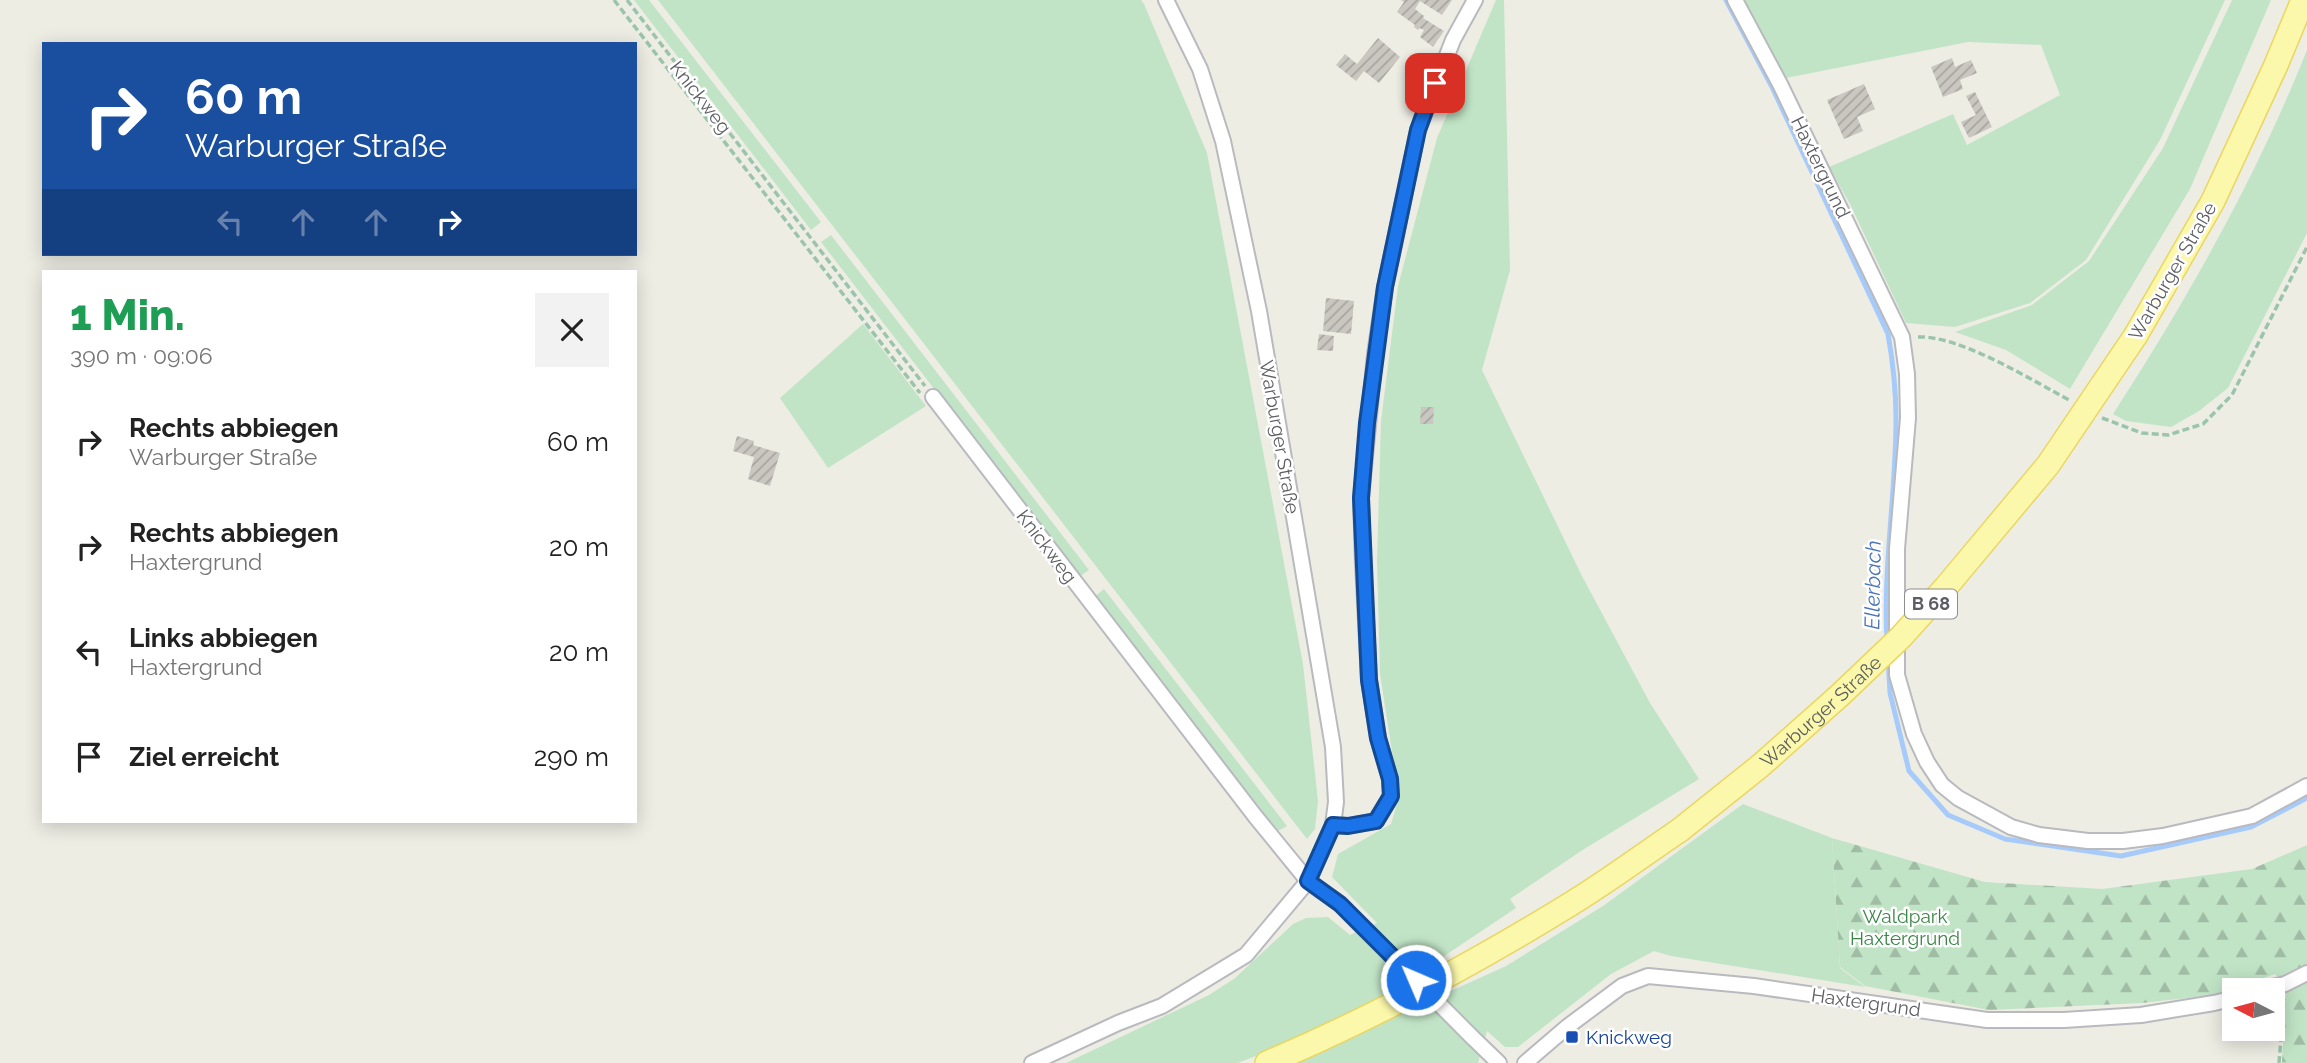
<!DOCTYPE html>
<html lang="de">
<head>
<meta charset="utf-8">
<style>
	body { margin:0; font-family:Raleway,sans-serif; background:#f2f2f2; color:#222; height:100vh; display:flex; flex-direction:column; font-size:26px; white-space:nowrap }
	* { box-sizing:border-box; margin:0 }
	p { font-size:23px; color:#767676 }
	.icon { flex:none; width:38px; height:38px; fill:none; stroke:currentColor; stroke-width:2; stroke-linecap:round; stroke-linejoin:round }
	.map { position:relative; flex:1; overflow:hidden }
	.side { position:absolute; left:42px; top:270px; width:595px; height:553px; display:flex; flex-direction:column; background:#fff; border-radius:0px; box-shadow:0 4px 18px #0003 }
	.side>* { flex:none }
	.banner { position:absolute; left:42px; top:42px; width:595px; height:214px; border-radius:0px; box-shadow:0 4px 18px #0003; background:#1a4fa0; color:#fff; overflow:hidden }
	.needle { width:46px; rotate:276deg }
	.tools { position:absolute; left:2222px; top:978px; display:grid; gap:14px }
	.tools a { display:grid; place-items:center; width:63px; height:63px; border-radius:0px; background:#fff; box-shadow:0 4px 18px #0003; font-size:35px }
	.pin { position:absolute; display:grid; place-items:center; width:60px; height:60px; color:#fff; margin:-30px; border-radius:14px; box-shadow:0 4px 10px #0006 }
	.me { position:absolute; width:77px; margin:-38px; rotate:315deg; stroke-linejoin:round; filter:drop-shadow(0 0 5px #0008) }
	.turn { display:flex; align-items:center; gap:24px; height:147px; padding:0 28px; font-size:32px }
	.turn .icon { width:91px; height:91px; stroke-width:2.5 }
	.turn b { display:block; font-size:49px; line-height:60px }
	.lanes { display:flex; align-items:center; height:66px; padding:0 28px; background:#0003; justify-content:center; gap:35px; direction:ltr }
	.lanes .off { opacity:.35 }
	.round { display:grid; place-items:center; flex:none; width:74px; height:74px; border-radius:0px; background:#f2f2f2 }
	.summary { display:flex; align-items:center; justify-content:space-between; height:119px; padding:0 28px }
	h1 { font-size:42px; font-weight:800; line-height:52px; color:#1e9e55 }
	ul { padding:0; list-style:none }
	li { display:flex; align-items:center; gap:21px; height:105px; padding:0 28px }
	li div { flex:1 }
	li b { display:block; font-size:26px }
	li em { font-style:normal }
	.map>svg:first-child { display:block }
	.green { fill:#c1e4c6 }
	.forest { fill:url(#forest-firs) }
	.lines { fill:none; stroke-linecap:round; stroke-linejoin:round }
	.stream { stroke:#a6cbfb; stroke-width:5 }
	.building { fill:url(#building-hatch) }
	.street-casing { stroke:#b9babf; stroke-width:18 }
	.primary-casing { stroke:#ead660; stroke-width:26 }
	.path { stroke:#9bc4ac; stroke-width:3.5; stroke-dasharray:7 3.5; stroke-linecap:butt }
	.street { stroke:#fff; stroke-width:14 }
	.primary { stroke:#fbf8ab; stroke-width:23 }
	.street-bridge-casing { stroke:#b9babf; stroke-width:18; stroke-linecap:butt }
	.primary-bridge-casing { stroke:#ead660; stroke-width:26; stroke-linecap:butt }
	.street-bridge { stroke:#fff; stroke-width:14 }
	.primary-bridge { stroke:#fbf8ab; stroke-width:23 }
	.route-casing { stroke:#114b97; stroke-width:18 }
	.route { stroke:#1a73e8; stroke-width:12 }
	.transit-dot { fill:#1a4fb4; stroke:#fff; stroke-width:2.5 }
	.labels { text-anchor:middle; stroke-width:5; stroke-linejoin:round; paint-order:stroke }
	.shield { fill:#fff; stroke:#8d8e92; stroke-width:2 }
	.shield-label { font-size:18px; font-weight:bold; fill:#5c5e63 }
	.street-label { font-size:19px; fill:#5c5e63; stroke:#fff }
	.park-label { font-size:19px; fill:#3a8547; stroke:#fff }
	.transit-label { font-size:19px; fill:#164399; stroke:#fff; text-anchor:start }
	.water-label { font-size:21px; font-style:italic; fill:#4a73bd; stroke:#fff }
</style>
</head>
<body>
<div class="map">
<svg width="2307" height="1063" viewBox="0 0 2307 1063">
	<defs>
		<pattern id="forest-firs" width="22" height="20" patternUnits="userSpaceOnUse" patternTransform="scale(1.75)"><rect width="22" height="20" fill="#c1e4c6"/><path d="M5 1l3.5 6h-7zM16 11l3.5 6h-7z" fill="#a0bca4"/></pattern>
		<pattern id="building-hatch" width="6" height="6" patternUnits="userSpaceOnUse" patternTransform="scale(1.75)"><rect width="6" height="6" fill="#c9c7c0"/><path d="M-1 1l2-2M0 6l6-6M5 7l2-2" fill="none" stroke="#a6a5a0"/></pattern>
	</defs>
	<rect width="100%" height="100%" fill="#eeede4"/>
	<g class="green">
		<polygon points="634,0 649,0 821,222 811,230"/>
		<polygon points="658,0 1141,0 1144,4 1207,153 1303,664 1318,801 1315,829 1307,839"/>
		<polygon points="1496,0 1504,0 1510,270 1482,370 1582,576 1650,703 1699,779 1581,851 1510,899 1516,908 1401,985 1301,1038 1238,1063 1066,1063 1209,995 1235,978 1293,924 1306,918 1328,917 1350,935 1377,923 1332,877 1338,854 1391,824 1399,797 1380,674 1377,561 1381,421 1398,286 1437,138"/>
		<polygon points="1744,0 2225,0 2160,140 2086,260 2030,303 1955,327 1906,323 1850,204 1829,167 1953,114 1967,145 2060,95 2041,45 1968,42 1786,78"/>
		<polygon points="2232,0 2271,0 2190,189 2070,389 2006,350 1955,332 2032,305 2089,261 2163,148"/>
		<path d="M2307,50v183l-79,155 -29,23 -28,16 -45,-6 -13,-7c75,-116 143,-236 194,-364z"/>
		<polygon points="831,235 1089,570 1079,577 821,242"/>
		<polygon points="863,324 926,406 828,468 780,398"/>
		<polygon points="1104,589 1287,826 1278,831 1094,597"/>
		<polygon points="1743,804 1832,838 1840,968 1865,987 1671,956 1654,951 1611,974 1518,1047 1505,1047 1487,1031 1478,1063 1292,1063 1506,966 1603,906"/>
	</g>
	<polygon class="forest" points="1832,838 1985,882 2102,889 2252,869 2307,845 2307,1063 2282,1063 2286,985 2275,974 2214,995 2142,1003 1989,1010 1865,986 1840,967"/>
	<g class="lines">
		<g class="stream">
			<path d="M1726,0l46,87 116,247c5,28 8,56 8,86 0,73 -13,147 -9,221"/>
			<polyline points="1888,658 1890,693 1909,771 1948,815 2005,839 2121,856 2251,827 2307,798"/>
		</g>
	</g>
	<g class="building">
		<polygon points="1401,0 1452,0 1442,15 1420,1 1415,9 1424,16 1423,18 1444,31 1433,47 1420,37 1424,30 1419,28 1418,30 1414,27 1415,25 1397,12 1404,2"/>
		<polygon points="1378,38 1400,57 1379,83 1364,71 1356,81 1336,65 1345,54 1357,64"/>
		<polygon points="1952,58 1955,67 1971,60 1977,73 1960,80 1963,89 1943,97 1931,67"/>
		<polygon points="1864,84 1875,109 1857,117 1863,131 1844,139 1827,100"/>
		<polygon points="1975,92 1992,127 1969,138 1961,122 1976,115 1966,96"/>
		<polygon points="1326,298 1354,301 1351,334 1323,331"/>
		<polygon points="1319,334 1334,336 1333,351 1317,350"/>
		<polygon points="1421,407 1434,407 1433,424 1420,424"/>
		<polygon points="737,436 754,441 753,445 780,453 770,486 748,479 754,457 733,451"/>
	</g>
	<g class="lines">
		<defs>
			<g id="street">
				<polyline points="1735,0 1780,84 1902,337 1907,374 1908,418 1897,549 1897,675 1914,734 1927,762 1942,785 1958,798 2011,827 2039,835 2088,841 2123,841 2163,836 2252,816 2307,786"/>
				<polyline points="933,397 1255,816 1308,881 1340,904"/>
				<polyline points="1333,825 1347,826 1376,821 1391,796 1390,779 1378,738 1369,680 1363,564 1361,498 1375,354 1385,287 1418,130 1453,40 1475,0"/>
				<polyline points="2261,990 2285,984 2307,973"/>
				<polyline points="1472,1037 1499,1063"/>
				<polyline points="1032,1063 1118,1023 1162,1006 1246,955 1308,881 1333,825 1336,802 1333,747 1259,311 1223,141 1200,69 1166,0"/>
				<polyline points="1525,1063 1567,1027 1622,986 1648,976 1754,986 1987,1020 2064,1020 2141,1015 2214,1003 2235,998"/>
			</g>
			<g id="primary">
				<polyline points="2136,335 2213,201 2276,65 2303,0"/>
				<path d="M1267,1063c104,-44 206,-99 302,-158 38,-23 74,-50 111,-75"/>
			</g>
		</defs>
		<use href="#street" class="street-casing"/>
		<use href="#primary" class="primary-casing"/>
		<g class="path">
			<polyline points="614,0 920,393"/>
			<polyline points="627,0 925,386"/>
			<path d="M1918,337c42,-2 115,44 153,64"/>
			<polyline points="2102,418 2142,433 2168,435 2203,424 2232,395 2307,247"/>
			<polyline points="2279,1063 2284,999"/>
		</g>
		<use href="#street" class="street"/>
		<use href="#primary" class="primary"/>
		<defs>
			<polyline id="street-bridge" points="1340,904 1472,1037"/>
			<g id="primary-bridge">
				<path id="s1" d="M1680,830l80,-64 79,-70 62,-59 45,-50 102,-122 88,-130"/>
			</g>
		</defs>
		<use href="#street-bridge" class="street-bridge-casing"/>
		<use href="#primary-bridge" class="primary-bridge-casing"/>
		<use href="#street-bridge" class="street-bridge"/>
		<use href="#primary-bridge" class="primary-bridge"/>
	</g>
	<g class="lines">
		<defs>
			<polyline id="route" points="1416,980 1340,904 1308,881 1333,825 1348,826 1376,821 1391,796 1390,779 1378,738 1369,680 1361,498 1367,423 1385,287 1418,130 1435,83"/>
		</defs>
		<use href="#route" class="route-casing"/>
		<use href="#route" class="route"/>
	</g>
	<rect class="transit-dot" x="1565" y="1030" width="14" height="14" rx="3.5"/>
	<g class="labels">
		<rect class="shield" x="1905" y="589.5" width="52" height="29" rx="5"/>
		<g class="shield-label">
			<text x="1931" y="610">B 68</text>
		</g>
		<g class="street-label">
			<text transform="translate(701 97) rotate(52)" y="7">Knickweg</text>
			<text transform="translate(1821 167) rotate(64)" y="7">Haxtergrund</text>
			<text transform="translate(2172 271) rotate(-60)" y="7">Warburger Straße</text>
			<text transform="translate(1280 437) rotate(80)" y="7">Warburger Straße</text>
			<text transform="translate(1047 546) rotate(53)" y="7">Knickweg</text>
			<text dy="7" stroke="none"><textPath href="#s1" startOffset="184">Warburger Straße</textPath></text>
			<text transform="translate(1866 1002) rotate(8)" y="7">Haxtergrund</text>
		</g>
		<g class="park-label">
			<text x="1905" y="923">Waldpark<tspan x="1905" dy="22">Haxtergrund</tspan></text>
		</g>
		<g class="transit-label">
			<text x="1586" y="1044">Knickweg</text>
		</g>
		<g class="water-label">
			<text transform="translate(1873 585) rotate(-89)" y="7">Ellerbach</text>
		</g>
	</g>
</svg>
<div class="tools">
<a><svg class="needle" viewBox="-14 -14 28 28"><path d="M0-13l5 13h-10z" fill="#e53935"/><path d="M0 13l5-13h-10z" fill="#767676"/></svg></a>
</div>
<div class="pin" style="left:1435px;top:83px;background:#d93025"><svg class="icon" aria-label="arrive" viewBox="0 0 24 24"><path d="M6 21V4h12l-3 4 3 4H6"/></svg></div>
<svg class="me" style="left:1416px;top:980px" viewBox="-20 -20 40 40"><circle r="17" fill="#1a73e8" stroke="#fff" stroke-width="3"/><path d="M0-11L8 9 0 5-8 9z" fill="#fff"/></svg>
<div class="banner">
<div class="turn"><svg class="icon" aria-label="right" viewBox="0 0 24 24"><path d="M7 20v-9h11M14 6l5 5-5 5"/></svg><div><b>60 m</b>Warburger Straße</div></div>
<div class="lanes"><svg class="icon off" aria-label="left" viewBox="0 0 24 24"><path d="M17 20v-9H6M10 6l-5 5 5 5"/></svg><svg class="icon off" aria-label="ahead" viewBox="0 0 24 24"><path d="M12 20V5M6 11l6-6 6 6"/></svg><svg class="icon off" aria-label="ahead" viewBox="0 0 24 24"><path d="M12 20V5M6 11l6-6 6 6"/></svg><svg class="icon" aria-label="right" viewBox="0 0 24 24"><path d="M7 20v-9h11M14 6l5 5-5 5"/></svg></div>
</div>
<section class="side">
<div class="summary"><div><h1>1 Min.</h1><p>390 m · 09:06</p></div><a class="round"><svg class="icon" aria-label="close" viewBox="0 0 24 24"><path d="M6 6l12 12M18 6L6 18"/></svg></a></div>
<ul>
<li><svg class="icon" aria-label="right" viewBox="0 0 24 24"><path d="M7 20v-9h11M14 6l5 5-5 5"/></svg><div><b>Rechts abbiegen</b><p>Warburger Straße</p></div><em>60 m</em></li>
<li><svg class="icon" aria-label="right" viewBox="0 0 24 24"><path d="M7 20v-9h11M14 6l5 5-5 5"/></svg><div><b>Rechts abbiegen</b><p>Haxtergrund</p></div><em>20 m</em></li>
<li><svg class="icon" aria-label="left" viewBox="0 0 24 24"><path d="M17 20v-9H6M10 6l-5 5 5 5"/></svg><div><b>Links abbiegen</b><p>Haxtergrund</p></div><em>20 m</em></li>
<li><svg class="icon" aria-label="arrive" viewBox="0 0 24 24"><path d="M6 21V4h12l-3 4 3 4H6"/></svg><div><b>Ziel erreicht</b></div><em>290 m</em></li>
</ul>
</section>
</div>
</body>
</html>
